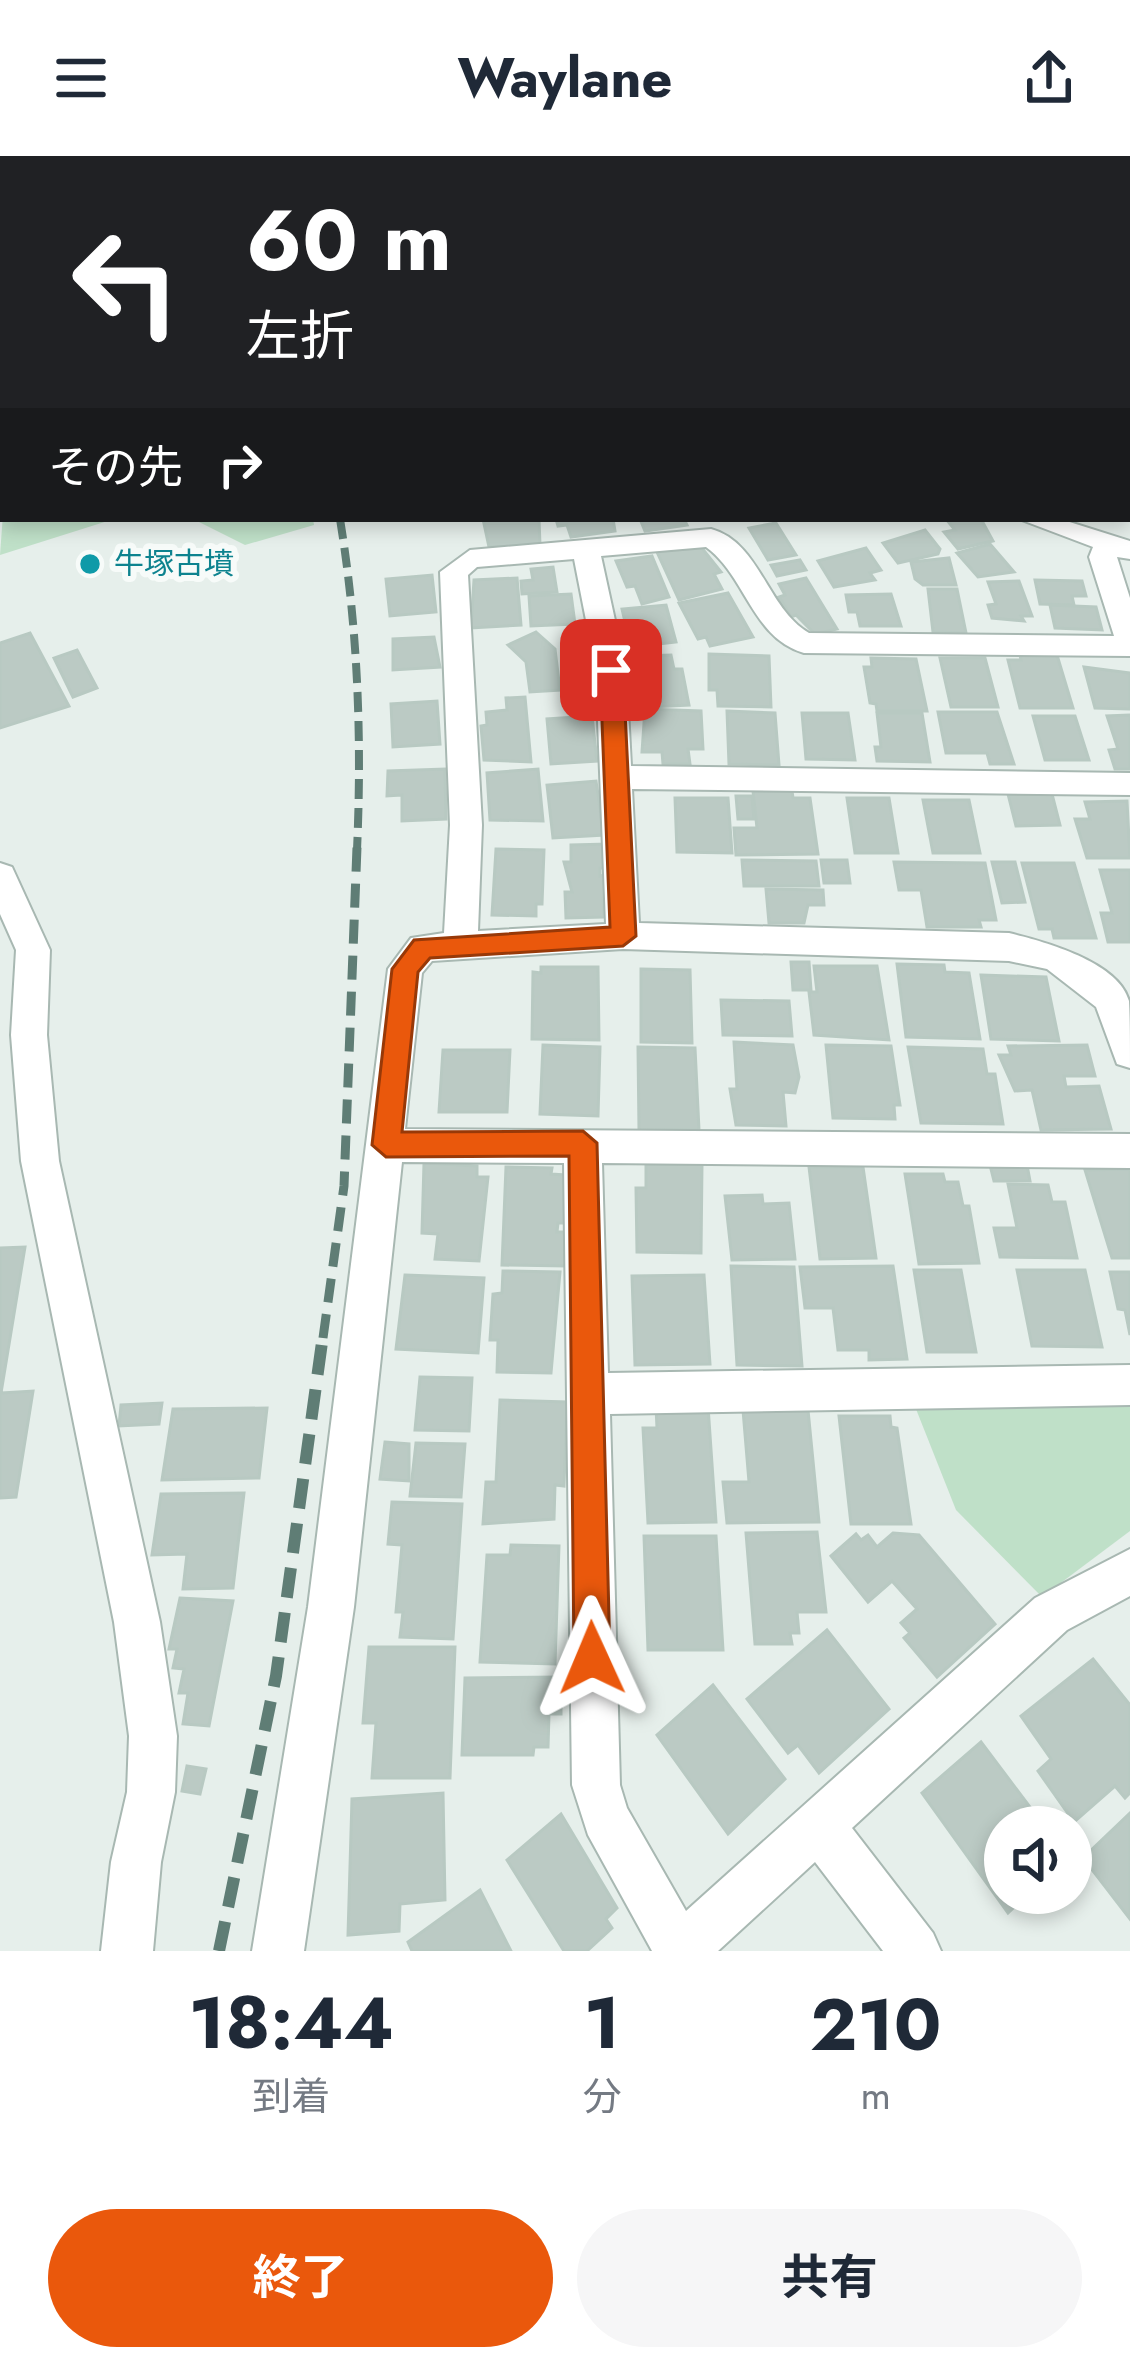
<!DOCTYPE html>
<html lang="ja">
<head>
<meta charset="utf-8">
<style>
	body { margin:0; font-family:Jost,"Noto Sans JP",sans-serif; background:#f6f6f7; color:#1f2937; height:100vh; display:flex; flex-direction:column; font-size:45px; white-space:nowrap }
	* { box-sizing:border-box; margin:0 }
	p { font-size:39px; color:#747a83 }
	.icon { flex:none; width:66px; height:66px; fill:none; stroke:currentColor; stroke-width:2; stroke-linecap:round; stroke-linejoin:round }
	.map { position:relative; height:1795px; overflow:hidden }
	.side { display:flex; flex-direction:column; background:#fff; flex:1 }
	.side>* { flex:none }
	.banner { position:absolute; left:0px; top:0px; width:1131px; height:366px; box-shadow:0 6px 18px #0003; background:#202124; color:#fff; overflow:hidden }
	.controls { position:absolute; left:984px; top:1650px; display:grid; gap:24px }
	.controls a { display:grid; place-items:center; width:108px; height:108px; border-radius:50%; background:#fff; box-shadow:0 6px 18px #0003; font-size:60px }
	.pin { position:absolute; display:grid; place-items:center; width:102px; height:102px; color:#fff; margin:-51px; border-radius:24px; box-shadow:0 6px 18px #0006 }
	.me { position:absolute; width:132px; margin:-66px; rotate:359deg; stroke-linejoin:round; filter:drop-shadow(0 0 9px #0008) }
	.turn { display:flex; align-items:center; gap:42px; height:252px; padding:0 48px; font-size:54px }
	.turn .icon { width:156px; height:156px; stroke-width:2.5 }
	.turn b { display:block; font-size:84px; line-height:102px }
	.then { display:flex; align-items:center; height:114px; padding:0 48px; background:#0003; gap:24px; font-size:45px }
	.eta { display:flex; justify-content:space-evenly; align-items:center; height:204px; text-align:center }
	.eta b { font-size:72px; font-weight:700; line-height:84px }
	.cta { display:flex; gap:24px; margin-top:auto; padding:24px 48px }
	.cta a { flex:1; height:138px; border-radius:72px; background:#ea580c; color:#fff; font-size:48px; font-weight:700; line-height:138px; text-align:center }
	.cta a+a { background:#f6f6f7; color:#1f2937 }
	header { display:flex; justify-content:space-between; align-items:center; height:156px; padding:0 48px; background:#fff; font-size:54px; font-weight:700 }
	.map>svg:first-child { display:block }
	.green { fill:#bfe0c8 }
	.building { fill:#bbcac4; stroke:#b8c9c2; stroke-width:3 }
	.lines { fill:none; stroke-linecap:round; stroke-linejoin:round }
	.service-casing { stroke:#a8b8b2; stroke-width:5 }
	.minor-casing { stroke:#a8b8b2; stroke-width:4 }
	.service { fill:#fff; fill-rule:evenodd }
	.minor { fill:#fff; fill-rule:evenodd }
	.rail-far2 { stroke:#5f7d75; stroke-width:8; stroke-dasharray:20 9; stroke-linecap:butt }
	.rail-far1 { stroke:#5f7d75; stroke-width:9; stroke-dasharray:24 12; stroke-linecap:butt }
	.rail { stroke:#5f7d75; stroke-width:12; stroke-dasharray:30 15; stroke-linecap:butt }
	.route { fill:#ea580c; stroke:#983908; stroke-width:3 }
	.culture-dot { fill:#0f9aa8; stroke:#f7fbf9; stroke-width:4.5 }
	.labels { text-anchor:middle; stroke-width:12; stroke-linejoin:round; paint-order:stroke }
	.far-culture-label { font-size:30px; fill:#0d838f; stroke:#f7fbf9; text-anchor:start }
</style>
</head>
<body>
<header><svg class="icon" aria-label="menu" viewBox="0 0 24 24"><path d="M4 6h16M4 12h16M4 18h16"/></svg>Waylane<svg class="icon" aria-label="share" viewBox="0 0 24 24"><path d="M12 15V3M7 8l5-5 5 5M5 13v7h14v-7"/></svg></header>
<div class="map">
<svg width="1130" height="1795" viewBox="0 0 1130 1795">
	<rect width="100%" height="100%" fill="#e6efeb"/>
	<g class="green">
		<polygon points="3,358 3,363 114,363 0,399"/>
		<polygon points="193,363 313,363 314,369 245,389"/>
		<polygon points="914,1248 1130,1250 1130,1375 1042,1441 956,1354"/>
	</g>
	<g class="building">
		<polygon points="333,0 478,0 480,3 334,3"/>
		<polygon points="483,363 539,363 540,389 489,391"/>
		<polygon points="556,363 613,363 615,375 571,381 567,369 558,370"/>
		<polygon points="640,363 684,363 687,369 645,375"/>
		<polygon points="946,363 981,363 993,385 958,393 944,376 955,374"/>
		<polygon points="776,367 796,399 768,404 749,372"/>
		<polygon points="925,374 940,393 938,398 898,407 883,387"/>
		<polygon points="990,388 1014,416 978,421 957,397"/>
		<polygon points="701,391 721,416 714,418 722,433 679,444 657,396"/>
		<polygon points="866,392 881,414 870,417 875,424 834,431 818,405"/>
		<polygon points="652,400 669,441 642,448 635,430 627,431 616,405"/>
		<polygon points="949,402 956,429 923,429 915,423 911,406"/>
		<polygon points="800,404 806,414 777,420 771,409"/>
		<polygon points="553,411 557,436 522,438 521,425 533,424 531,413"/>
		<polygon points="432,419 436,456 390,460 386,423"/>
		<polygon points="517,422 521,469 471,472 474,424"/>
		<polygon points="806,422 837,473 815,478 796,459 791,461 779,441 785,439 779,428"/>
		<polygon points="1035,424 1082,425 1086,440 1072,440 1074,449 1040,448"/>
		<polygon points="1019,425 1032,460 1021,460 1024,465 992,462 988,449 996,448 988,426"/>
		<polygon points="928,433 957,433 966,477 933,476"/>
		<polygon points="728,437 753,481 710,490 706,481 698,483 679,447"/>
		<polygon points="571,438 575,468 531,470 529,440"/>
		<polygon points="891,438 901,470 860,470 857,456 849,456 846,439"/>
		<polygon points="666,449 676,486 631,491 622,453"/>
		<polygon points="1050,449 1096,451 1102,474 1055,472"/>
		<polygon points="536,476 555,493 560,534 530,536 526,506 508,489"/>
		<polygon points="30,477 69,550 0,572 0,487"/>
		<polygon points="434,481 440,511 393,514 393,483"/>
		<polygon points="77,494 97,532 73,541 54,502"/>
		<polygon points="709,498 769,500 771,551 718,550 717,534 709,534"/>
		<polygon points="671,499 674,513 682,513 689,549 651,551 643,500"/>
		<polygon points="1020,499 1057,499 1073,552 1020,552 1008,504 1021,504"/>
		<polygon points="871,502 916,503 927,555 877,555 876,548 870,547 864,511 872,511"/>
		<polygon points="940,502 985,502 998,551 951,551"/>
		<polygon points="1084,511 1130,517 1130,553 1095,552"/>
		<polygon points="525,541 531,606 484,604 481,570 487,569 486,556 507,554 506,542"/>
		<polygon points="437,545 440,588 393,591 391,548"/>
		<polygon points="645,553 701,555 703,593 688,593 690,608 663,608 662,596 642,596"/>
		<polygon points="727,555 775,557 779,609 729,608"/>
		<polygon points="938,556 997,556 1014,608 990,608 987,597 946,597"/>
		<polygon points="802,557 848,557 855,604 806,603"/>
		<polygon points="877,557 922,557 930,606 877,605 875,591 881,591"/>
		<polygon points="1130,559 1130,613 1115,613 1109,594 1118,593 1107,560"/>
		<polygon points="592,560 597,605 551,608 547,563"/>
		<polygon points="1033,560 1075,560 1089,604 1045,604"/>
		<polygon points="445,613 446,663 402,665 402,639 387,640 388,615"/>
		<polygon points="538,613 543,665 490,664 487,617"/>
		<polygon points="596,625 604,679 553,682 547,629"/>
		<polygon points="753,635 792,635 793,642 810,642 818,698 736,699 734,672 757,672"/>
		<polygon points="1008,638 1052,638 1060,669 1016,670"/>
		<polygon points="736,640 752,640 754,663 738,663"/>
		<polygon points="675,642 728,642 732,697 677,696"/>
		<polygon points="847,642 889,642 898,697 855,697"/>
		<polygon points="923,644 969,644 980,697 933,697"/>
		<polygon points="1127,645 1130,702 1087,702 1075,663 1090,663 1085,646"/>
		<polygon points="608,688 609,712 600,712 600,720 609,719 611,742 603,742 604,761 566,762 565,736 572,736 564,706 571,706 571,689"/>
		<polygon points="496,693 544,694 542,748 536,748 536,760 492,759"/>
		<polygon points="742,704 816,705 819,730 744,730"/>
		<polygon points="821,704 847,704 850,727 824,727"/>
		<polygon points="894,706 985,707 996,764 979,764 981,771 927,771 921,734 899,734"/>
		<polygon points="992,706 1015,706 1025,746 1002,747"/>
		<polygon points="1022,707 1074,707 1096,782 1054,782 1052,773 1039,773"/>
		<polygon points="1100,714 1130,714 1130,786 1108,786 1101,757 1112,757"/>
		<polygon points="766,733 823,734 824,749 808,749 804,767 769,767"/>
		<polygon points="791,806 809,806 811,834 793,834"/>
		<polygon points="897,808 944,809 945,816 969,817 980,883 906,881"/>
		<polygon points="814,810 877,810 889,884 814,879 809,836 817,836"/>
		<polygon points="541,811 598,811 599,884 532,883 533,816 541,817"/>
		<polygon points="641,813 690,814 692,887 641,886"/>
		<polygon points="981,819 1046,821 1059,885 991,883"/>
		<polygon points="721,844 789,845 792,880 723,879"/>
		<polygon points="734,886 793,889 799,921 795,937 783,936 786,970 736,969 730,933 737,933"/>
		<polygon points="543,889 600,891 598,960 540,958"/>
		<polygon points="826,889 891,890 900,949 894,949 895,963 833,962"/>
		<polygon points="1087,889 1095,920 1064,920 1066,931 1099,930 1111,973 1041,974 1032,934 1015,935 999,899 1011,899 1008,890"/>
		<polygon points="638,891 695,892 699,974 639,974"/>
		<polygon points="908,891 983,893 987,918 995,918 1003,968 921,967"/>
		<polygon points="443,894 510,894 507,956 439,956"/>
		<polygon points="424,1007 477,1010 477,1021 488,1021 479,1105 435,1103 438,1078 422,1077"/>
		<polygon points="646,1008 702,1008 701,1097 637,1096 636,1032 646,1032"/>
		<polygon points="990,1009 1027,1009 1030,1025 994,1025"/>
		<polygon points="506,1011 552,1012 551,1018 565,1019 565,1067 558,1067 557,1076 566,1076 566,1110 502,1109"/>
		<polygon points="809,1011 863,1011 876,1102 820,1103"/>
		<polygon points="1130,1013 1130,1102 1112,1102 1085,1014"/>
		<polygon points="905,1018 943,1018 945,1026 958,1026 963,1050 969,1050 979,1107 919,1108"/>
		<polygon points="1008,1028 1048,1029 1052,1046 1065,1046 1077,1102 1000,1101 994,1072 1017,1072"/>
		<polygon points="762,1039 763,1048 789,1047 795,1103 732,1104 725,1040"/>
		<polygon points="25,1091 1,1237 33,1235 16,1341 0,1342 0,1092"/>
		<polygon points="731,1110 794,1111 802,1210 737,1209"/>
		<polygon points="893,1110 907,1203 869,1204 869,1194 838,1194 833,1152 805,1152 800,1111"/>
		<polygon points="914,1114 961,1114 976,1196 927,1196"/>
		<polygon points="1017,1114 1085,1114 1102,1191 1032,1190"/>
		<polygon points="503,1115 560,1116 551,1217 497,1216 498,1184 490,1184 493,1138 502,1137"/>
		<polygon points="1110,1116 1130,1116 1130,1179 1125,1154 1118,1153"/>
		<polygon points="405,1119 484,1122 478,1197 396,1193"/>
		<polygon points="704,1119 710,1208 635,1209 632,1120"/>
		<polygon points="420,1221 472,1222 469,1275 415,1274"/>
		<polygon points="500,1244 567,1246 564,1330 555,1329 554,1363 483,1368 486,1326 496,1326"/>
		<polygon points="162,1247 159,1268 119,1270 121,1249"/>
		<polygon points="708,1250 716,1366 648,1367 643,1272 657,1272 656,1251"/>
		<polygon points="267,1252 259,1322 162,1324 173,1253"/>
		<polygon points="743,1254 808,1254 819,1366 727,1367 723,1326 749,1326"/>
		<polygon points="839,1260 890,1260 891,1271 897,1272 911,1368 851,1368"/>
		<polygon points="385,1286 409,1288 409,1325 380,1323"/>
		<polygon points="416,1287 465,1288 461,1341 410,1340"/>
		<polygon points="244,1337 233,1432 183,1433 187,1398 152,1399 161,1338"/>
		<polygon points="392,1346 462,1348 453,1483 400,1481 403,1456 396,1456 402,1389 388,1388"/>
		<polygon points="817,1376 826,1456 797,1456 799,1477 790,1477 792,1488 755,1488 746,1377"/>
		<polygon points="893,1377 919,1379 995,1468 937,1521 904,1482 910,1477 901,1467 917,1453 892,1425 868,1446 831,1400 856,1378 861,1384 868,1379 877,1391"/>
		<polygon points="644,1380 716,1380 723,1494 648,1494"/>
		<polygon points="511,1389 559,1390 555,1508 480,1506 487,1399 510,1399"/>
		<polygon points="180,1442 233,1445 209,1570 183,1568 188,1537 179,1537 184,1513 173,1512 177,1493 169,1493"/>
		<polygon points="827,1474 889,1553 819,1617 798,1589 788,1597 747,1543"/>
		<polygon points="369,1491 455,1491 450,1622 372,1622 376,1567 363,1567"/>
		<polygon points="1093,1503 1130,1549 1130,1637 1125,1642 1115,1630 1074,1666 1038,1615 1051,1603 1021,1560"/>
		<polygon points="561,1521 561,1558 549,1558 548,1591 534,1591 533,1599 462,1599 465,1522"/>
		<polygon points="713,1529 785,1623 728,1678 657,1579"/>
		<polygon points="981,1586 1045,1671 1005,1671 1005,1737 1029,1737 1008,1757 922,1637"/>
		<polygon points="187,1610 206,1613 200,1638 182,1635"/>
		<polygon points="443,1637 445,1744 400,1748 399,1775 348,1779 352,1643"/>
		<polygon points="1130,1657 1130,1763 1083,1702"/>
		<polygon points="561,1658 617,1752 606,1763 612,1772 587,1795 564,1795 507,1704"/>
		<polygon points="480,1734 511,1795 412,1795 408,1786"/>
	</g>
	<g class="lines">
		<defs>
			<g id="service">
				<rect x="192" y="0" width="16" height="3"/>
				<rect x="0" y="116" width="3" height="10"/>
				<rect x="0" y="152" width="3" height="10"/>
			</g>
			<g id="minor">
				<polygon points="626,0 648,0 650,3 628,3"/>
				<polygon points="874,0 894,0 896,3 876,3"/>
				<polygon points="985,0 1005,0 1007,3 987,3"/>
				<polygon points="1087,0 1107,0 1109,3 1089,3"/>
				<rect x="0" y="8" width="3" height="12"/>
				<rect x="1128" y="43" width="2" height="12"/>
				<rect x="1128" y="107" width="2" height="14"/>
				<path d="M1019,363h41l70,22v18l-13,-2 13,41v58l-326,-3c-52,-15 -58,-77 -98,-106l-105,9 25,115 5,95 499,7v22l-498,-6 7,134 370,10c34,8 110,29 120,68 1,20 1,47 1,67l-13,-4 -21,-57 -49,-38 -38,-8 -386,-12 -191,12 -10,12 -17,156 725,5v34l-528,-5 6,210 522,-8v40l-520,9 10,371 7,23 59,103 349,-313 95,-49v47l-63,34 -215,198 81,105 8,18h-58l-68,-89 -97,89h-66l-64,-116 -16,-50 -8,-622 -162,-1 -48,445 -50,344h-52l56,-344 80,-638 23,-31 33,-5 6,-108 -10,-253 30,-22 241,-21c49,13 56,80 98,104l305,3 -25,-79 4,-10zM574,403l22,112 10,253 -128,7 4,-106 -14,-250 9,-8z"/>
				<polygon points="0,707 12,711 50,794 47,879 59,1005 160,1466 177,1580 175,1636 161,1706 153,1795 101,1795 111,1706 127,1636 129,1580 114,1466 21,1005 11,879 16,794 0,758"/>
			</g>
		</defs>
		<use href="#service" class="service-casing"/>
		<use href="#minor" class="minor-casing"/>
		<use href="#service" class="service"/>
		<use href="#minor" class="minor"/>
		<path class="rail-far2" d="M340,363c18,110 22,220 17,331"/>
		<polyline class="rail-far1" points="323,1182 344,1030 357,691"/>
		<polyline class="rail" points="219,1795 276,1520 323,1179"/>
	</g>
	<polygon class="route" points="611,507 623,514 636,780 623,790 430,802 418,816 402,976 583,975 597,987 610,1502 604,1514 592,1519 579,1514 574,1502 569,1000 386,1001 372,989 392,813 414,784 610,771 600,514"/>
	<circle class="culture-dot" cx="90" cy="408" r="12"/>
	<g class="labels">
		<g class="far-culture-label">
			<text x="114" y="418">牛塚古墳</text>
		</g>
	</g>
</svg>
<div class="controls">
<a><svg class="icon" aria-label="sound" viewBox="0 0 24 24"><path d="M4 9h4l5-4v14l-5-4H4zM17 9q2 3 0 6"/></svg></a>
</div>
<div class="pin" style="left:611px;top:514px;background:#d93025"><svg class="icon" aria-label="arrive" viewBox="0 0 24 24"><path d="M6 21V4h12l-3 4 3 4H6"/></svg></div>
<svg class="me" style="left:592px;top:1502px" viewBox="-20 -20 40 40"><path d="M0-17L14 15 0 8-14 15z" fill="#ea580c" stroke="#fff" stroke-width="4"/></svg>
<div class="banner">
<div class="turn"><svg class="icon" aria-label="left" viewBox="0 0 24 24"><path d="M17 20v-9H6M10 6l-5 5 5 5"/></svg><div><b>60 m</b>左折</div></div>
<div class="then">その先<svg class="icon" aria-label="right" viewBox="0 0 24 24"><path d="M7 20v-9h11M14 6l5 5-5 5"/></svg></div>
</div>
</div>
<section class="side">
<div class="eta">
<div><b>18:44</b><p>到着</p></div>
<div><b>1</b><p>分</p></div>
<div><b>210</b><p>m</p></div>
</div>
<div class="cta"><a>終了</a><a>共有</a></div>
</section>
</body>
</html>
